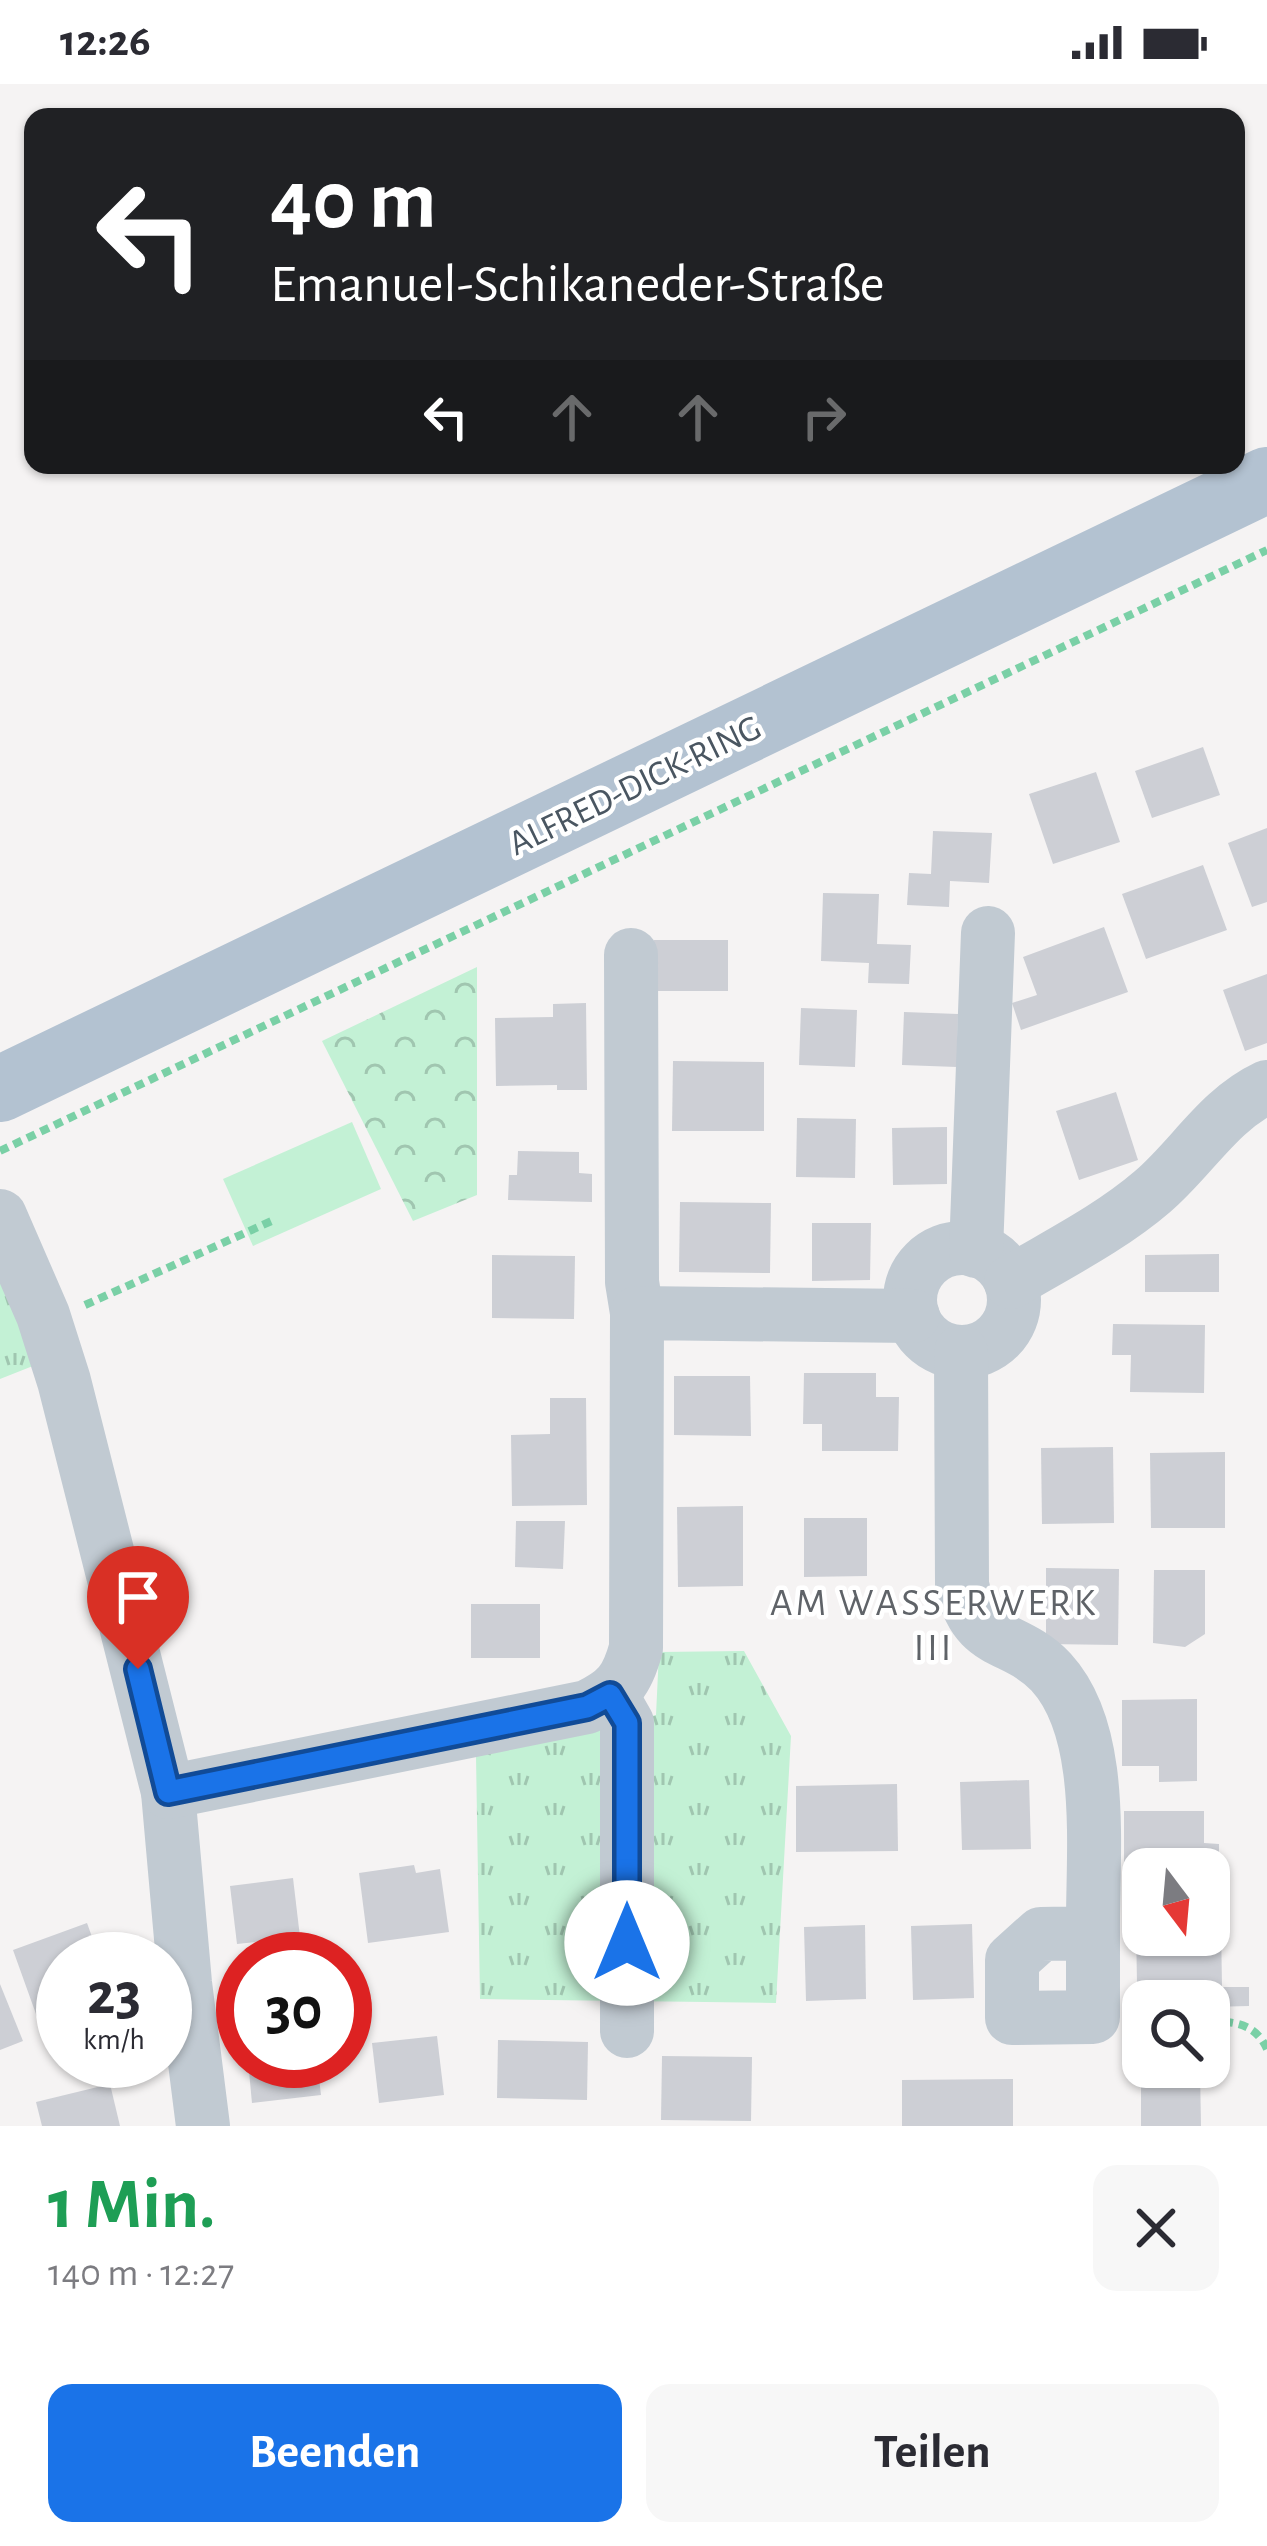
<!DOCTYPE html>
<html lang="de">
<head>
<meta charset="utf-8">
<style>
	body { margin:0; font-family:"Alegreya Sans",sans-serif; background:#f7f7f7; color:#2b2b33; height:100vh; display:flex; flex-direction:column; font-size:45px; white-space:nowrap }
	* { box-sizing:border-box; margin:0 }
	p { font-size:39px; color:#7c7c81 }
	.icon { flex:none; width:66px; height:66px; fill:none; stroke:currentColor; stroke-width:2; stroke-linecap:round; stroke-linejoin:round }
	.map { position:relative; height:2042px; overflow:hidden }
	.sheet { display:flex; flex-direction:column; background:#fff; flex:1 }
	.sheet>* { flex:none }
	.banner { position:absolute; left:24px; top:24px; width:1221px; height:366px; border-radius:24px; box-shadow:0 3px 9px #0004; background:#202124; color:#fff; overflow:hidden }
	.needle { width:78px; rotate:164deg }
	.tools { position:absolute; left:1122px; top:1764px; display:grid; gap:24px }
	.tools a { display:grid; place-items:center; width:108px; height:108px; border-radius:24px; background:#fff; box-shadow:0 3px 9px #0004; font-size:60px }
	.speed { position:absolute; left:36px; top:1848px; display:flex; gap:24px; font-size:60px; font-weight:700; text-align:center }
	.speed>* { display:grid; place-content:center; width:156px; height:156px; border-radius:50%; background:#fff; box-shadow:0 3px 9px #0004; line-height:1 }
	.speed small { font-size:30px; font-weight:400 }
	.speed .limit { border:18px solid #d22; background:#fff; color:#111 }
	.pin { position:absolute; display:grid; place-items:center; width:102px; height:102px; color:#fff; margin:-123px -51px; border-radius:50% 50% 50% 0; rotate:-45deg; box-shadow:0 0 12px #0007 }
	.pin .icon { rotate:45deg }
	.me { position:absolute; width:132px; margin:-66px; rotate:0deg; stroke-linejoin:round; filter:drop-shadow(0 0 9px #0008) }
	.turn { display:flex; align-items:center; gap:42px; height:252px; padding:0 48px; font-size:54px }
	.turn .icon { width:156px; height:156px; stroke-width:2.5 }
	.turn b { display:block; font-size:84px; line-height:102px }
	.lanes { display:flex; align-items:center; height:114px; padding:0 48px; background:#0003; justify-content:center; gap:60px; direction:ltr }
	.lanes .off { opacity:.35 }
	.round { display:grid; place-items:center; flex:none; width:126px; height:126px; border-radius:24px; background:#f7f7f7 }
	.headline { display:flex; align-items:center; justify-content:space-between; height:204px; padding:0 48px }
	h1 { font-size:72px; font-weight:600; line-height:90px; color:#1e9e55 }
	.action { display:flex; gap:24px; margin-top:auto; padding:24px 48px }
	.action a { flex:1; height:138px; border-radius:24px; background:#1a73e8; color:#fff; font-size:48px; font-weight:600; line-height:138px; text-align:center }
	.action a+a { background:#f7f7f7; color:#2b2b33 }
	.status { display:flex; justify-content:space-between; align-items:center; height:84px; padding:0 60px; background:#fff; direction:ltr }
	.status svg { height:33px; fill:currentColor }
	.map>svg:first-child { display:block }
	.grass { fill:url(#grass-tufts) }
	.forest { fill:url(#forest-crowns) }
	.pitch { fill:#c3f1d5 }
	.building { fill:#cdcfd5 }
	.lines { fill:none; stroke-linecap:round; stroke-linejoin:round }
	.path { stroke:#7ad0a6; stroke-width:8; stroke-dasharray:9 6; stroke-linecap:butt }
	.minor { stroke:#c1cad2; stroke-width:54 }
	.major { stroke:#b3c2d1; stroke-width:66 }
	.route-casing { stroke:#114b97; stroke-width:30 }
	.route { stroke:#1a73e8; stroke-width:21 }
	.labels { text-anchor:middle; stroke-width:9; stroke-linejoin:round; paint-order:stroke }
	.street-label { font-size:36px; fill:#4a5661; stroke:#fff }
	.neighbourhood-label { font-size:39px; letter-spacing:3px; fill:#5f6368; stroke:#fff }
</style>
</head>
<body>
<div class="status"><b>12:26</b><svg viewBox="0 0 49 12"><path d="M0 12V9h3v3zM5 12V6h3v6zM10 12V3h3v9zM15 12V0h3v12zM26 1h20v11H26zM47 4h2v5h-2z"/></svg></div>
<div class="map">
<svg width="1267" height="2042" viewBox="0 0 1267 2042">
	<defs>
		<pattern id="grass-tufts" width="24" height="20" patternUnits="userSpaceOnUse" patternTransform="scale(3)"><rect width="24" height="20" fill="#c3f1d5"/><path d="M3 7l-1-3M5 7V3M7 7l1-3M15 17l-1-3M17 17v-4M19 17l1-3" fill="none" stroke="#a0c6b0"/></pattern>
		<pattern id="forest-crowns" width="20" height="18" patternUnits="userSpaceOnUse" patternTransform="scale(3)"><rect width="20" height="18" fill="#c3f1d5"/><path d="M2 6a3 3 0 1 1 6 0M12 15a3 3 0 1 1 6 0" fill="none" stroke="#a0c6b0"/></pattern>
	</defs>
	<rect width="100%" height="100%" fill="#f5f3f3"/>
	<g class="grass">
		<polygon points="0,1179 43,1278 0,1295"/>
		<polygon points="744,1567 791,1652 776,1919 480,1915 476,1672 656,1631 659,1568"/>
	</g>
	<polygon class="forest" points="477,883 477,1111 413,1137 322,957"/>
	<polygon class="pitch" points="352,1038 381,1105 253,1162 223,1095"/>
	<g class="building">
		<polygon points="1203,663 1220,711 1152,734 1135,687"/>
		<polygon points="1096,688 1120,758 1053,780 1029,710"/>
		<polygon points="1267,744 1267,818 1252,823 1228,759"/>
		<polygon points="933,747 992,749 989,799 950,797 949,823 907,821 909,789 931,790"/>
		<polygon points="1203,781 1227,846 1146,875 1122,810"/>
		<polygon points="823,809 879,810 877,860 911,861 909,900 868,899 869,879 821,877"/>
		<polygon points="1104,843 1128,908 1021,946 1012,919 1037,911 1023,873"/>
		<rect x="654" y="856" width="74" height="51"/>
		<polygon points="1267,890 1267,959 1245,967 1223,906"/>
		<polygon points="586,919 587,1006 557,1006 557,1001 496,1002 495,934 553,933 553,920"/>
		<polygon points="801,924 857,926 855,983 799,981"/>
		<polygon points="904,928 958,930 957,983 902,981"/>
		<polygon points="673,977 764,978 764,1047 672,1047"/>
		<polygon points="1116,1008 1138,1076 1079,1096 1056,1027"/>
		<polygon points="797,1034 856,1035 855,1094 796,1093"/>
		<polygon points="947,1043 947,1100 893,1101 892,1044"/>
		<polygon points="518,1067 579,1068 579,1089 592,1090 592,1118 508,1116 509,1091 517,1091"/>
		<polygon points="680,1118 771,1119 770,1189 679,1188"/>
		<polygon points="812,1139 871,1139 870,1196 812,1197"/>
		<polygon points="1219,1170 1219,1208 1145,1208 1145,1171"/>
		<polygon points="492,1171 575,1172 574,1235 492,1234"/>
		<polygon points="1113,1240 1205,1241 1204,1309 1130,1308 1131,1271 1112,1271"/>
		<polygon points="804,1289 876,1289 876,1313 899,1313 898,1367 822,1367 822,1340 803,1340"/>
		<polygon points="674,1292 750,1292 751,1352 674,1351"/>
		<polygon points="550,1314 586,1314 587,1421 512,1422 511,1351 550,1350"/>
		<polygon points="1113,1363 1114,1439 1042,1440 1041,1364"/>
		<polygon points="1225,1368 1225,1444 1151,1444 1150,1369"/>
		<polygon points="743,1422 743,1502 678,1503 677,1423"/>
		<polygon points="804,1434 867,1434 867,1492 804,1493"/>
		<polygon points="516,1437 565,1437 563,1485 515,1483"/>
		<polygon points="1046,1484 1119,1485 1118,1561 1046,1560"/>
		<polygon points="1154,1486 1205,1486 1205,1550 1185,1563 1153,1559"/>
		<rect x="471" y="1520" width="69" height="54"/>
		<polygon points="1197,1615 1197,1697 1159,1698 1159,1682 1122,1682 1122,1616"/>
		<polygon points="1029,1696 1031,1765 962,1766 960,1698"/>
		<polygon points="897,1700 898,1767 796,1768 796,1702"/>
		<polygon points="1124,1727 1204,1727 1204,1759 1219,1760 1219,1822 1209,1822 1209,1785 1143,1785 1143,1794 1124,1794"/>
		<polygon points="414,1781 416,1789 440,1785 449,1848 368,1859 359,1789"/>
		<polygon points="293,1794 300,1853 237,1860 230,1802"/>
		<polygon points="87,1839 100,1875 63,1875 63,1936 41,1944 13,1866"/>
		<polygon points="972,1840 974,1914 913,1916 911,1842"/>
		<polygon points="865,1841 866,1915 806,1917 804,1843"/>
		<polygon points="1209,1841 1221,1841 1222,1903 1249,1903 1249,1922 1209,1923 1209,1917 1168,1917 1168,1901 1137,1900 1136,1842 1143,1842 1143,1851 1209,1851"/>
		<polygon points="0,1900 23,1957 0,1966"/>
		<polygon points="437,1952 444,2011 379,2019 372,1959"/>
		<polygon points="498,1956 588,1958 587,2016 497,2014"/>
		<polygon points="662,1972 752,1973 751,2037 661,2036"/>
		<polygon points="248,1977 317,1977 321,2011 252,2019"/>
		<polygon points="1141,1986 1200,1986 1201,2042 1141,2042"/>
		<polygon points="1013,1995 1013,2042 902,2042 902,1996"/>
		<polygon points="110,2000 120,2042 42,2042 36,2018"/>
	</g>
	<g class="lines">
		<g class="path">
			<polyline points="0,1067 1267,466"/>
			<polyline points="85,1221 276,1135"/>
			<path d="M1209,1937c26,1 46,2 58,28"/>
		</g>
		<g class="minor">
			<polyline points="631,871 632,1198 637,1229"/>
			<polyline points="0,1132 43,1231 64,1297 168,1708 185,1899 203,2042"/>
			<circle cx="962" cy="1216" r="52"/>
			<polyline points="976,1167 988,849"/>
			<path d="M1011,1198c47,-28 99,-54 141,-90 40,-34 66,-82 115,-105"/>
			<path d="M961,1268l1,233c14,64 52,48 89,87 56,61 41,183 42,261l-52,1 -29,26v58l81,-1v-84"/>
			<polyline points="611,1611 627,1639 627,1947"/>
			<path d="M168,1708l419,-85c31,-15 40,-26 49,-59l1,-335 276,3"/>
		</g>
		<polyline class="major" points="0,1005 1267,396"/>
	</g>
	<g class="lines">
		<defs>
			<polyline id="route" points="138,1585 168,1708 587,1623 610,1611 627,1639 627,1859"/>
		</defs>
		<use href="#route" class="route-casing"/>
		<use href="#route" class="route"/>
	</g>
	<g class="labels">
		<g class="street-label">
			<text transform="translate(634 700) rotate(-26)" y="13">ALFRED-DICK-RING</text>
		</g>
		<g class="neighbourhood-label">
			<text x="934" y="1531">AM WASSERWERK<tspan x="934" dy="45">III</tspan></text>
		</g>
	</g>
</svg>
<div class="tools">
<a><svg class="needle" viewBox="-14 -14 28 28"><path d="M0-13l5 13h-10z" fill="#e53935"/><path d="M0 13l5-13h-10z" fill="#7c7c81"/></svg></a>
<a><svg class="icon" aria-label="search" viewBox="0 0 24 24"><circle cx="10" cy="10" r="6"/><path d="M15 15l6 6"/></svg></a>
</div>
<div class="speed"><div>23<small>km/h</small></div><div class="limit">30</div></div>
<div class="pin" style="left:138px;top:1585px;background:#d93025"><svg class="icon" aria-label="arrive" viewBox="0 0 24 24"><path d="M6 21V4h12l-3 4 3 4H6"/></svg></div>
<svg class="me" style="left:627px;top:1859px" viewBox="-20 -20 40 40"><circle r="19" fill="#fff"/><path d="M0-13L10 11 0 6-10 11z" fill="#1a73e8"/></svg>
<div class="banner">
<div class="turn"><svg class="icon" aria-label="left" viewBox="0 0 24 24"><path d="M17 20v-9H6M10 6l-5 5 5 5"/></svg><div><b>40 m</b>Emanuel-Schikaneder-Straße</div></div>
<div class="lanes"><svg class="icon" aria-label="left" viewBox="0 0 24 24"><path d="M17 20v-9H6M10 6l-5 5 5 5"/></svg><svg class="icon off" aria-label="ahead" viewBox="0 0 24 24"><path d="M12 20V5M6 11l6-6 6 6"/></svg><svg class="icon off" aria-label="ahead" viewBox="0 0 24 24"><path d="M12 20V5M6 11l6-6 6 6"/></svg><svg class="icon off" aria-label="right" viewBox="0 0 24 24"><path d="M7 20v-9h11M14 6l5 5-5 5"/></svg></div>
</div>
</div>
<section class="sheet">
<div class="headline"><div><h1>1 Min.</h1><p>140 m · 12:27</p></div><a class="round"><svg class="icon" aria-label="close" viewBox="0 0 24 24"><path d="M6 6l12 12M18 6L6 18"/></svg></a></div>
<div class="action"><a>Beenden</a><a>Teilen</a></div>
</section>
</body>
</html>
